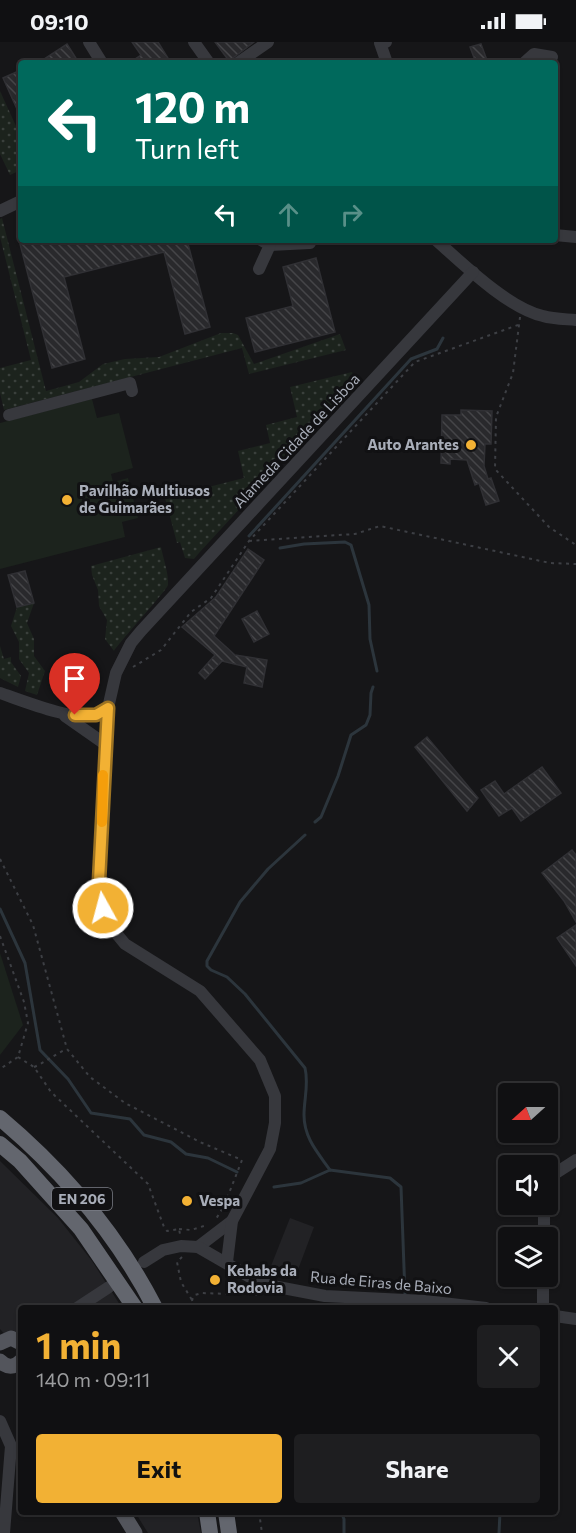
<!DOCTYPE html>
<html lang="en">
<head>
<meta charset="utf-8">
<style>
	body { margin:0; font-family:Commissioner,sans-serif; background:#1e1e20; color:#f1f3f6; height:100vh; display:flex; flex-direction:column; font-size:22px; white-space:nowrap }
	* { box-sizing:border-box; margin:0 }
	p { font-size:20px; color:#9c9d9f }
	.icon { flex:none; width:33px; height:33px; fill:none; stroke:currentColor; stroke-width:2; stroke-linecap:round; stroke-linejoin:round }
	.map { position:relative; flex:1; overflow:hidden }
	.drawer { position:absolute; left:18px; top:1263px; width:540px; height:210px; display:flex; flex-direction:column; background:#101012; border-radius:6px; box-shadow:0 2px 4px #0004,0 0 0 2px #303032 }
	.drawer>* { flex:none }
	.hud { position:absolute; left:18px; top:18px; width:540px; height:183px; border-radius:6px; box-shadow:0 2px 4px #0004,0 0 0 2px #303032; background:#00695c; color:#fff; overflow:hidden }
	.needle { width:39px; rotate:249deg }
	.tools { position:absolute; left:498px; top:1041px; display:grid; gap:12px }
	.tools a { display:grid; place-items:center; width:60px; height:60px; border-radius:6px; background:#101012; box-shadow:0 2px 4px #0004,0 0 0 2px #303032; font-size:30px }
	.pin { position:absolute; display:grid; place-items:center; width:51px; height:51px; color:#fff; margin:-62px -26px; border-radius:50% 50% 50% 0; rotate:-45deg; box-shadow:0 0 6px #0007 }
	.pin .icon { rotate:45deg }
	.me { position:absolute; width:66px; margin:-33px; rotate:353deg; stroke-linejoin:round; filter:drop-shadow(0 0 4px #0008) }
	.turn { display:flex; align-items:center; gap:21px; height:126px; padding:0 18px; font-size:27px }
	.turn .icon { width:78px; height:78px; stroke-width:2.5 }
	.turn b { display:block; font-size:42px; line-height:51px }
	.lanes { display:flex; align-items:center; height:57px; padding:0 18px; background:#0003; justify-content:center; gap:30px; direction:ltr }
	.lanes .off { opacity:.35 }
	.round { display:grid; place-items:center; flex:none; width:63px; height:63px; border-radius:6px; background:#1e1e20 }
	.summary { display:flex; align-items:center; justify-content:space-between; height:102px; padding:0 18px }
	h1 { font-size:36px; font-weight:700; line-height:45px; color:#f2b134 }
	.button { display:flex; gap:12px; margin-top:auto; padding:12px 18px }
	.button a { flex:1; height:69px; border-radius:6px; background:#f2b134; color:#111; font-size:24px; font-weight:700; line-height:69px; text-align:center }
	.button a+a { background:#1e1e20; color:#f1f3f6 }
	.status { display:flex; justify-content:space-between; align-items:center; height:42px; padding:0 30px; background:#101012; direction:ltr }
	.status svg { height:16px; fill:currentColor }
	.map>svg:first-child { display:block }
	.built { fill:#222225 }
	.grass { fill:url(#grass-dots) }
	.garden { fill:#1c231d }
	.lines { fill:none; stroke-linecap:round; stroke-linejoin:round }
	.stream { stroke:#2c353c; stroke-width:3 }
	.building { fill:url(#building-back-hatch); stroke:#303034; stroke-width:1.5 }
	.path { stroke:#3d3f44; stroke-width:2; stroke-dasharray:3 4.5; stroke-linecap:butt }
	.minor { stroke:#37383d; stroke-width:12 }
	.major { stroke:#53555c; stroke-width:15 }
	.highway { stroke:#63666e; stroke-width:16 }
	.route-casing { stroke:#9d7322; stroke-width:15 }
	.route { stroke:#f2b134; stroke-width:10 }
	.slow { stroke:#f59e0b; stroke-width:10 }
	.poi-dot { fill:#f2b134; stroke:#111113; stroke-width:2 }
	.labels { text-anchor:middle; stroke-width:6; stroke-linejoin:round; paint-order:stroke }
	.shield { fill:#111113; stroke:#7b7e86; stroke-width:1.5 }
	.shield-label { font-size:14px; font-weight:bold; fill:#a8adb8 }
	.street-label { font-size:15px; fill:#a8adb8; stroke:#111113 }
	.poi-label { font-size:15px; font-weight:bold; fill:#a8adb8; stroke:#111113; text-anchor:start }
</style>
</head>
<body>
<div class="status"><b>09:10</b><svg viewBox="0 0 49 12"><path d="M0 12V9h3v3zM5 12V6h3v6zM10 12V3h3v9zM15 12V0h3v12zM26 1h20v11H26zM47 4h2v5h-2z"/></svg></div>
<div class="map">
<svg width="576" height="1491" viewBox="0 0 576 1491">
	<defs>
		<pattern id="grass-dots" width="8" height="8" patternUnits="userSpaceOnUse" patternTransform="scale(1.5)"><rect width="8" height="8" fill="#1c231d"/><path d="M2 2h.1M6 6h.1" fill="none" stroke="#3a403c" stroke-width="1.8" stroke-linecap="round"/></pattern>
		<pattern id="building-back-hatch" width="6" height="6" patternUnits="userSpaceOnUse" patternTransform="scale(1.5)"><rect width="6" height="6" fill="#29292c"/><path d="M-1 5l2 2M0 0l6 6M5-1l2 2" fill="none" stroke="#454548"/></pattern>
	</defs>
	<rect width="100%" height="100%" fill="#161618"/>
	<g class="built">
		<polygon points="0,1119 58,1176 92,1219 122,1266 21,1266 21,1310 0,1287"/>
		<polygon points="290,1176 314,1185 296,1233 271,1224"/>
		<polygon points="135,1470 197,1470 201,1491 148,1491"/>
	</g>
	<g class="grass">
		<polygon points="0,49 21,95 21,128 10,133 0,112"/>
		<polygon points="2,176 46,349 79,340 103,322 125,317 159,315 221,291 233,291 238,293 254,322 340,292 346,308 249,332 242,306 4,368 0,351 0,326 31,318 0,195 0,177"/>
		<polygon points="352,330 355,341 199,511 194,517 185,516 180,500 177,501 165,456 244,436 238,409 270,401 266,383 297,375 290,345"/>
		<path d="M161,505c2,11 8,27 7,38 -1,5 -46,54 -54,66l-9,-12 2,-19 -8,-14 -1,-16 -6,-15 -1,-9z"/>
		<polygon points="34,561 27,581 34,597 34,614 45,629 37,653 25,649 29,631 19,617 19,600 11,584 17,565"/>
		<polygon points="0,604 4,617 11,615 11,620 21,634 18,645 0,636"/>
	</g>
	<g class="garden">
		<polygon points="92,357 97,376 119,371 133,426 111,432 113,440 128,436 138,476 122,480 125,495 0,527 0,381"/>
		<polygon points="0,911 23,983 0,1013"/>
	</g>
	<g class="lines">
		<g class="stream">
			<polyline points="249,494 411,317 437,307 443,296"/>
			<polyline points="280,506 304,502 345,500 351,503 369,563 370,597 377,629"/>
			<polyline points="315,780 321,775 338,734 351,693 366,683 370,673 371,651 373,645"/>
			<path d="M305,793l-37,34 -28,33 -33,59v5l4,4 16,7 18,17 60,74c4,16 -1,31 -1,47 0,23 14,38 26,55"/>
			<polyline points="0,867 25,921 40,1008 68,1037 91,1071 130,1077 144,1093 171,1100 186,1112 208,1116 237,1130"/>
			<polyline points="274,1145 301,1141 330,1128 390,1136 401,1145 405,1252"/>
			<polyline points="341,1470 344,1477 344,1491"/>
			<polyline points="499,1491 500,1470"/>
		</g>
	</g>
	<g class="building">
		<polygon points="132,0 158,0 171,21 129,21 141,13"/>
		<polygon points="215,0 254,0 229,19"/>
		<polygon points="67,2 79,21 38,21"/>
		<polygon points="481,2 488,21 476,21 470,5"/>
		<polygon points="21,28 21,76 3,36"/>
		<polygon points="35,198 187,198 210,285 185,292 164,210 64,235 85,317 52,326 20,202"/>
		<polygon points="316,216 335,290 255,310 246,276 293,264 283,225"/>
		<polygon points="461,368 492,369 491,402 485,402 484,424 488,437 491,436 499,459 486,463 479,441 475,443 467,418 450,417 450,422 441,421 442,373 461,373"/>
		<polygon points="248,507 264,518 214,594 235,613 267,618 262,645 244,641 247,625 222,619 205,637 199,631 215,613 182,585 216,555"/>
		<polygon points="25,529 34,561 17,565 8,533"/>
		<polygon points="257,569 269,592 254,600 242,577"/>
		<polygon points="427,695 478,756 467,769 415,705"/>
		<polygon points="542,725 561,751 521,779 512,766 499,774 481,748 495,739 504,752"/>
		<polygon points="572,808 576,813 576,880 564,859 542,831"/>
		<polygon points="576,883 576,924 557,896"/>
	</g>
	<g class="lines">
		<g class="path">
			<polyline points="520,275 513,331 496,375 495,427 549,485 576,503"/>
			<polyline points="249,499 355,492 380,484 550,521 576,522"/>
			<polyline points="133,625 161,608 191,570 211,556 249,499 415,320 518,283"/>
			<polyline points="0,817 33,883 67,1007 90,1035 125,1061 200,1100 242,1118 224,1164 216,1177"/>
			<polyline points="0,894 24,960 28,981 18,1015 0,1027"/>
			<polyline points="18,1015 34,1025 51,1050 148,1142 164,1185 167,1189 179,1187 180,1192"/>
			<path d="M34,1025c12,-5 21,-13 33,-18"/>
			<polyline points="179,1187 191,1188 207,1183"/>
			<polyline points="182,1215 177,1220 181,1240 192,1258"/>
			<polyline points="195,1266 192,1258 195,1253 202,1251 258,1253"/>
			<polyline points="259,1470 262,1491"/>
		</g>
		<g class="minor">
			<polyline points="89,0 102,21"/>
			<polyline points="194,0 209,21"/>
			<polyline points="386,0 380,1 387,21"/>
			<polyline points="238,21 268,0"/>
			<polyline points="524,21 534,12 552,15"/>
			<polyline points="0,169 21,159"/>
			<polyline points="555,193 576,195"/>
			<path d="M436,198c27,24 72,68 107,76 10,3 22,3 33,4"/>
			<polyline points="270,203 310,201"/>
			<polyline points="259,227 270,203 261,198"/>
			<polyline points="9,373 130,341 132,349"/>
			<path d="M0,651c21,7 75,29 96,22 4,-1 8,-5 12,-7"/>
			<polyline points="65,674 105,702"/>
			<polyline points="548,1136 576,1118"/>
			<polyline points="544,1196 544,1162"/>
			<polyline points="198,1205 232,1179"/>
			<polyline points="144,1220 163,1208 181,1204 198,1205 262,1242 325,1254 425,1259 486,1266"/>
			<polyline points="227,1220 232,1179 270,1107 275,1081 275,1054 260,1018 200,949 125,902 111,885 103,866 99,839 108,666 116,631 131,601 141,589 473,230"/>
			<polyline points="77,1266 109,1245"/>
			<polyline points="543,1266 543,1234"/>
			<polyline points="555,1274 576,1277"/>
			<polyline points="0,1379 11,1404 4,1491"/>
		</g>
		<g class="major">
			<polyline points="0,1301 11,1296 21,1301"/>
			<path d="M0,1319c7,7 14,7 21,0"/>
			<polyline points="122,1470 135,1491"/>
		</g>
		<g class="highway">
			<path d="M0,1076c63,53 117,116 155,190"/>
			<polyline points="0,1102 20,1119 81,1187 135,1266"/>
			<polyline points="207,1470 210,1491"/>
			<polyline points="226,1470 229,1491"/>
		</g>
	</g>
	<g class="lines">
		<defs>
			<polyline id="route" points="75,673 96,673 108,666 99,839 103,866"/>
		</defs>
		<use href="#route" class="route-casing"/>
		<use href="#route" class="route"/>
		<polyline class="slow" points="102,780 103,733"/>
	</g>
	<g class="poi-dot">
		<circle cx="471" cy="403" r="6"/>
		<circle cx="67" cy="458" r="6"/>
		<circle cx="187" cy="1159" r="6"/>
		<circle cx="215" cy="1238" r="6"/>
	</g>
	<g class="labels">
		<rect class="shield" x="52" y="1146" width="60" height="22" rx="4.5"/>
		<g class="shield-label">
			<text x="82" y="1162">EN 206</text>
		</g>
		<g class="street-label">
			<text transform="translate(297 399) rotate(-47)" y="5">Alameda Cidade de Lisboa</text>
			<text transform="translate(381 1241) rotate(5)" y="5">Rua de Eiras de Baixo</text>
		</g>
		<g class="poi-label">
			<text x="459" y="408" text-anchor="end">Auto Arantes</text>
			<text x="79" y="454">Pavilhão Multiusos<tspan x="79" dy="17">de Guimarães</tspan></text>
			<text x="199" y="1164">Vespa</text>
			<text x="227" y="1234">Kebabs da<tspan x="227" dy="17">Rodovia</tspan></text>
		</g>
	</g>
</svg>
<div class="tools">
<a><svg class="needle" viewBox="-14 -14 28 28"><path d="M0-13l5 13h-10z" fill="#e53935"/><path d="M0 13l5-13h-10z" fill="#9c9d9f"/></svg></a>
<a><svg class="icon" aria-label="sound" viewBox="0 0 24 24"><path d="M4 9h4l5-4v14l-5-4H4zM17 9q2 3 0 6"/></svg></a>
<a><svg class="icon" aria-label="layers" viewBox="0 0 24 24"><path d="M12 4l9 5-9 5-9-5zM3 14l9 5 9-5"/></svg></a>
</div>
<div class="pin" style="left:75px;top:673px;background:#d93025"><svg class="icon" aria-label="arrive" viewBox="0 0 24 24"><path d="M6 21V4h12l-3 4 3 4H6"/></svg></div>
<svg class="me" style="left:103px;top:866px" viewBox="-20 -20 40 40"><circle r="17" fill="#f2b134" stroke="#fff" stroke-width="3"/><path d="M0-11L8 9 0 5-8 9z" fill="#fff"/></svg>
<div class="hud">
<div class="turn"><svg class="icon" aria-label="left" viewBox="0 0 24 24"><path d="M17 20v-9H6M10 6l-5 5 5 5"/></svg><div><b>120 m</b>Turn left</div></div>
<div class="lanes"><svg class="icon" aria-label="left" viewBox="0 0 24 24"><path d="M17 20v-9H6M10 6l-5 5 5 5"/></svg><svg class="icon off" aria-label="ahead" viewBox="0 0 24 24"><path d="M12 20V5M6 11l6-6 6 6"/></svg><svg class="icon off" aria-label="right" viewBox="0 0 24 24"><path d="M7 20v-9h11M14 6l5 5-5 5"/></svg></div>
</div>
<section class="drawer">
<div class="summary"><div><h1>1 min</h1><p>140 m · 09:11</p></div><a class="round"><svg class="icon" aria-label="close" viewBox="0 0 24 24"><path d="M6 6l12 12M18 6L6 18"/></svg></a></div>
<div class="button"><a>Exit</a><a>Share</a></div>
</section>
</div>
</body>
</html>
